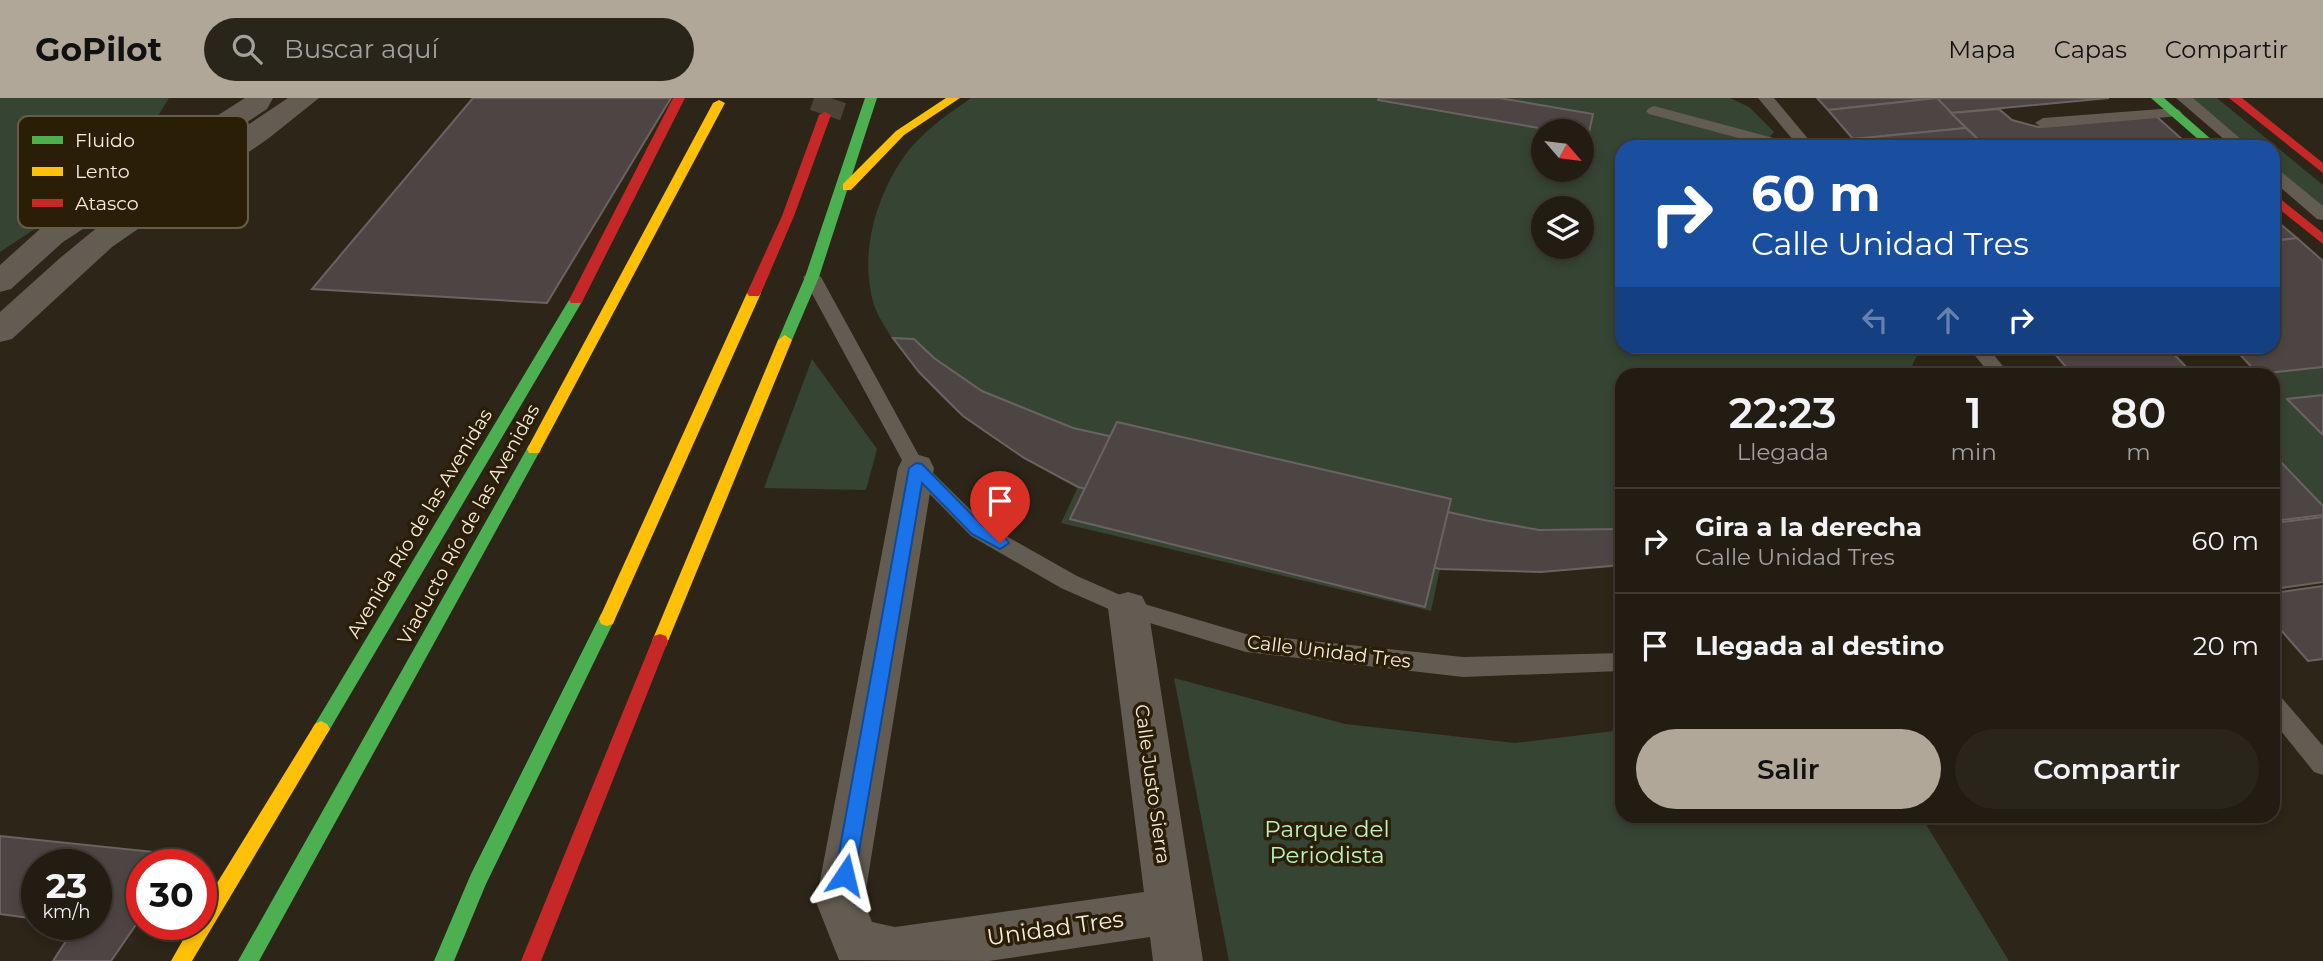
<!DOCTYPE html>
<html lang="es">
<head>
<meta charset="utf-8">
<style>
	body { margin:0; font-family:Montserrat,sans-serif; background:#2a251b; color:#f1f3f6; height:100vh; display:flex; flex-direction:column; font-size:26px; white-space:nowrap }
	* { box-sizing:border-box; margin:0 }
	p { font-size:23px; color:#a2a19f }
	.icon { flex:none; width:38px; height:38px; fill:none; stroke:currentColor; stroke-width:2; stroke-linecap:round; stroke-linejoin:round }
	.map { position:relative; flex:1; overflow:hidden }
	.sheet { position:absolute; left:1615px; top:270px; width:665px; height:455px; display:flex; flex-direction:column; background:#221c12; border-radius:21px; box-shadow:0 4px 10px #0003,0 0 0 2px #3f3a32 }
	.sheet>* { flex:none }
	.top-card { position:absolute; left:1615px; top:42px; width:665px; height:214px; border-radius:21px; box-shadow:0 4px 10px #0003,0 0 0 2px #3f3a32; background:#1a4fa0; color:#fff; overflow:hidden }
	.needle { width:46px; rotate:118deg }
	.fabs { position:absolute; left:1531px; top:21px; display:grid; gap:14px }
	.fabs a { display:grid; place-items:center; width:63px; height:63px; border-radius:50%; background:#221c12; box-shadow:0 4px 10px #0003,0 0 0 2px #3f3a32; font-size:35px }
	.speed { position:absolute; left:21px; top:751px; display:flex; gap:14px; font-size:35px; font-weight:700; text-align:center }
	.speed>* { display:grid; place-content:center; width:91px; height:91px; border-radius:50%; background:#221c12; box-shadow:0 4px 10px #0003,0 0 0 2px #3f3a32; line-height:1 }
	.speed small { font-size:18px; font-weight:400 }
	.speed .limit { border:10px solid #d22; background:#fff; color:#111 }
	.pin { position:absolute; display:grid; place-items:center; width:60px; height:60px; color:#fff; margin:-72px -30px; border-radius:50% 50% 50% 0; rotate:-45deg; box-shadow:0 0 7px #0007 }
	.pin .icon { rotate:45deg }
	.me { position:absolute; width:77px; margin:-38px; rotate:10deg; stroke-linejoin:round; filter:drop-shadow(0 0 5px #0008) }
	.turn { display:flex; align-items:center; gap:24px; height:147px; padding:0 21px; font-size:32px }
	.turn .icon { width:91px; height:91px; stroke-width:2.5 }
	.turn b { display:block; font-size:49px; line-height:60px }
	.lanes { display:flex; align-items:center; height:66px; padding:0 21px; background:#0003; justify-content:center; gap:35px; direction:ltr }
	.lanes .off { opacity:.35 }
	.eta { display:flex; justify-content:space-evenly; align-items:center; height:119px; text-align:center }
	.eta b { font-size:42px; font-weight:600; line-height:49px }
	.button { display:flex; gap:14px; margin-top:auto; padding:14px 21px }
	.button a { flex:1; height:80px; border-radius:42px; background:#b0a799; color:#111; font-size:28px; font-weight:600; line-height:80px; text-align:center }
	.button a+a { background:#2a251b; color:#f1f3f6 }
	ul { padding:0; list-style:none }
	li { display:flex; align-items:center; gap:21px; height:105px; padding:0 21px; border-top:2px solid #3f3a32 }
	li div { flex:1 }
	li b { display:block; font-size:26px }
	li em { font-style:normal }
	header { display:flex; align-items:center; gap:42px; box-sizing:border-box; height:98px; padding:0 35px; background:#b0a799; color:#111 }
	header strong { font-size:33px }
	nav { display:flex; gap:38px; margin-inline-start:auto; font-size:24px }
	.search { width:490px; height:63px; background:#2a251b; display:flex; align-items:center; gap:18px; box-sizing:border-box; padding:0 24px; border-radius:38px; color:#a2a19f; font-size:26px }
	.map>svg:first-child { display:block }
	.green { fill:#364434; fill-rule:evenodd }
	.building { fill:#4c4544; stroke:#6a6361; stroke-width:2 }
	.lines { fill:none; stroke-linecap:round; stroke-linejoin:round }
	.secondary-tunnel { stroke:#4b4336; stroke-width:32; stroke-dasharray:32 16; stroke-linecap:butt }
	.lane { fill:#635c53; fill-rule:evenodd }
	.street { fill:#635c53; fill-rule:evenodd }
	.fast { fill:#4caf50; fill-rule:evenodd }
	.slow { fill:#ffc107; fill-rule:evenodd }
	.jam { fill:#c62828; fill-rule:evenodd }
	.route { fill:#1a73e8; stroke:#114b97; stroke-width:2 }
	.labels { text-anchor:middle; stroke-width:7; stroke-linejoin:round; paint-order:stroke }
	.street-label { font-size:19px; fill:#f6eddf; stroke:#2b1e06 }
	.near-park-label { font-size:23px; fill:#bbf3be; stroke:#2b1e06 }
	.near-street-label { font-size:23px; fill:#f6eddf; stroke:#2b1e06 }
	.key { fill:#2b1e06; stroke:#685c47; stroke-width:2 }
	.key-label { font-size:19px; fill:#f6eddf }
</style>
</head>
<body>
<header>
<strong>GoPilot</strong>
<div class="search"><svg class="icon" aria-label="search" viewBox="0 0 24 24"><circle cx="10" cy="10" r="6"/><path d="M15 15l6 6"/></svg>Buscar aquí</div>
<nav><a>Mapa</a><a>Capas</a><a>Compartir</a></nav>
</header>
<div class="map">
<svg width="2323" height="863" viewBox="0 0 2323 863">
	<rect width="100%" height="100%" fill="#2d2518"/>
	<g class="green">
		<polygon points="0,0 169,0 150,31 179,35 0,154"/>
		<path d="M971,0h759l19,9 25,25 -13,15h-139v199h293l4,5 -11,23h-286v191l-81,7 -101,-3 -9,42 -370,-88 17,-36c-39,-21 -79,-42 -114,-70 -27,-21 -79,-80 -90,-112 -15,-49 1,-106 29,-147 17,-25 44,-43 68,-60zM1544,33h38v39h-38zM1544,110h38v39h-38z"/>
		<polygon points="2188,0 2217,0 2323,87 2323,113 2273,71 2273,49 2246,49"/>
		<polygon points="812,261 877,351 866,392 764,390"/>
		<polygon points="2323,269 2323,297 2288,301 2323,337 2323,408 2273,357 2273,276 2255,276"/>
		<polygon points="1174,580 1345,626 1515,645 1622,632 1622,718 1921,718 2009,863 1229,863"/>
	</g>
	<g class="building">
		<polygon points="473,0 671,0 547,205 312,191"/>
		<polygon points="1379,0 1499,0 1593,16 1588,39 1582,38 1582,33 1556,33 1378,2"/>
		<polygon points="1817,0 1937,0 1828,12"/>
		<polygon points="1936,0 2109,0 1951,15"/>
		<polygon points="1937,0 1966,30 1853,41 1828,12"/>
		<polygon points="1999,11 2012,22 2038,29 2156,18 2185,44 2128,49 1986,49 1951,15"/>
		<polygon points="1966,30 1986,49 1860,49 1853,41"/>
		<polygon points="2185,44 2191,49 2128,49"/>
		<polygon points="2273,120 2297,140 2273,143"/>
		<polygon points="2297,140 2323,163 2323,269 2258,276 2232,248 2273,248 2273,143"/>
		<polygon points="893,240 914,241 934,260 982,293 1073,330 1484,422 1539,432 1622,431 1622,467 1541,474 1440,471 1078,389 1024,360 963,318 919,274"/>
		<polygon points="2048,248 2166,248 2193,276 2072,276"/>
		<polygon points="2323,297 2323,337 2287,301"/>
		<polygon points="1117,324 1451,401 1425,509 1070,421"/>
		<polygon points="2278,361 2323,408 2323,417 2273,423 2273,362"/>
		<polygon points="2323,419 2323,484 2273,491 2273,425"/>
		<polygon points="2323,488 2323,561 2308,563 2273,523 2273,495"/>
		<polygon points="0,738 183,757 176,766 142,766 142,818 111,863 53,863 77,826 96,826 96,766 37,766 37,821 0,816"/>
	</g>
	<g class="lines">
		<polyline class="secondary-tunnel" points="825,17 831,0"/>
		<g class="lane">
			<polygon points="1758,0 1774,0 1815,49 1799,49"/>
			<polygon points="2176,0 2193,0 2250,49 2233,49"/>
			<polygon points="1654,8 1796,46 1798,49 1772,49 1649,16 1646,13 1649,10"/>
			<polygon points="2174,10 2179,12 2182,15 2179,18 2043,30 2035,25 2043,20"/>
			<polygon points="2273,70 2279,72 2323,108 2323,122 2317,121 2273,83"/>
			<polygon points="812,173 821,179 923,365 985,426 1077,478 1134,503 1246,536 1463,559 1622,555 1622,573 1463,579 1246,554 1120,516 1061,490 971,438 909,375 803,179"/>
			<polygon points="1967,248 1987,248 2009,276 1990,276"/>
			<polygon points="2273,596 2281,599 2323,648 2323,677 2314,674 2273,623"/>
		</g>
		<g class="street">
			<polygon points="245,0 273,0 267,11 63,144 11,191 0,194 0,167 41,130"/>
			<polygon points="288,0 319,0 269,40 112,149 12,241 0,244 0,214 60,160 105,123"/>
			<polygon points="916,356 929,360 934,370 864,804 872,824 895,829 1144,794 1108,510 1114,498 1128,494 1142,498 1148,510 1203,863 1153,863 1150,839 989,863 839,862 816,804 898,370 903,360"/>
		</g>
		<g class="fast">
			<polygon points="865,0 877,0 819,179 792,242 785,247 780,245 778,242 805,179"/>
			<polygon points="2151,0 2164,0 2220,49 2207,49"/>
			<polygon points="576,198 583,202 327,636 321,639 315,636 312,631 315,626 569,202"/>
			<polygon points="534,346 541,351 259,863 238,863 529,347"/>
			<polygon points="607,514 613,516 615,521 486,786 454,863 434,863 471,776 601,516"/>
		</g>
		<g class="slow">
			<polygon points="946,0 960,0 904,37 851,92 843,92 843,86 896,33"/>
			<polygon points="719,2 725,5 541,351 539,355 529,355 527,351 713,5"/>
			<polygon points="754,191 761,195 615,521 613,526 607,528 601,526 599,521 747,195"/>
			<polygon points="785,237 792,242 668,543 666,548 660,550 654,548 652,543 778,242"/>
			<polygon points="321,623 327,626 330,631 327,636 192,863 171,863 192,826 201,826 201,811 315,626"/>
		</g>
		<g class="jam">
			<polygon points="673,0 685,0 583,202 581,205 571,205 569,202"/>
			<polygon points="2229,0 2242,0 2323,65 2323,75"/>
			<polygon points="825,14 831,17 794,118 761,195 759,198 749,198 747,195 782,118 819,17"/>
			<polygon points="2273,95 2323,135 2323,146 2273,106"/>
			<polygon points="660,536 666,538 668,543 541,863 521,863 652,543 654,538"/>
		</g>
	</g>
	<polygon class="route" points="916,365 922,366 983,428 1006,441 1009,445 1000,451 972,436 922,385 855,777 852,783 845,786 838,783 835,777 909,370"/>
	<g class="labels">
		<g class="street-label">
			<text transform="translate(419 425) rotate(-59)" y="7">Avenida Río de las Avenidas</text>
			<text transform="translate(468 426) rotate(-61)" y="7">Viaducto Río de las Avenidas</text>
			<text transform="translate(1329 553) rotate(7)" y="7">Calle Unidad Tres</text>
			<text transform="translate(1153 686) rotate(82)" y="7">Calle Justo Sierra</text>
		</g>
		<g class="near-park-label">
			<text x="1327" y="739">Parque del<tspan x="1327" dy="26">Periodista</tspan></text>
		</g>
		<g class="near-street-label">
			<text transform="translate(1055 830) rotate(-8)" y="8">Unidad Tres</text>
		</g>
	</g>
	<rect x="18" y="18" width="230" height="112" rx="10" class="key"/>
	<rect x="32" y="38" width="31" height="8" fill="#4caf50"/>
	<rect x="32" y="69" width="31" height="9" fill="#ffc107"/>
	<rect x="32" y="101" width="31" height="8" fill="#c62828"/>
	<g class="key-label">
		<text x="75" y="49">Fluido</text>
		<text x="75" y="80">Lento</text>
		<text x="75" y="112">Atasco</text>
	</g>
</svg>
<div class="fabs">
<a><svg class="needle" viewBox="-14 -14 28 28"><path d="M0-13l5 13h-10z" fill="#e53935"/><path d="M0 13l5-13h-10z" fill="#a2a19f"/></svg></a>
<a><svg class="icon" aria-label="layers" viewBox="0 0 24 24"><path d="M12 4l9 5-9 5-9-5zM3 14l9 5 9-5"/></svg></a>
</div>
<div class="speed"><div>23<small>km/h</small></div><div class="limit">30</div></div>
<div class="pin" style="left:1000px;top:445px;background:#d93025"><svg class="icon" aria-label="arrive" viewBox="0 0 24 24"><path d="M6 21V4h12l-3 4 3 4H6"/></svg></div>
<svg class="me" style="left:845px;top:777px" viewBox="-20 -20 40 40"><path d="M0-17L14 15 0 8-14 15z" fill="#1a73e8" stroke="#fff" stroke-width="4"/></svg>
<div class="top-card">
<div class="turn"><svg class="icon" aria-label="right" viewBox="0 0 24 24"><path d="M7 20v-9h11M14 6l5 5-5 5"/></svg><div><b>60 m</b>Calle Unidad Tres</div></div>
<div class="lanes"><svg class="icon off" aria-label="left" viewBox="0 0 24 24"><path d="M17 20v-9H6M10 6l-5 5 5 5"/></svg><svg class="icon off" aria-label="ahead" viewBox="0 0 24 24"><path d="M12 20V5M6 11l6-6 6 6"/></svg><svg class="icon" aria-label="right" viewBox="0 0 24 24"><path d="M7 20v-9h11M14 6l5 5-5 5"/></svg></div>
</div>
<section class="sheet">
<div class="eta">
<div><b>22:23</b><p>Llegada</p></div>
<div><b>1</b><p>min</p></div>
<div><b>80</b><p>m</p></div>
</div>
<ul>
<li><svg class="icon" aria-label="right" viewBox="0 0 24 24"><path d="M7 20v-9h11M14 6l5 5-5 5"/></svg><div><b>Gira a la derecha</b><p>Calle Unidad Tres</p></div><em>60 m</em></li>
<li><svg class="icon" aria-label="arrive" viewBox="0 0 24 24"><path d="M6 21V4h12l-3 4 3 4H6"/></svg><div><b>Llegada al destino</b></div><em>20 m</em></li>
</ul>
<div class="button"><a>Salir</a><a>Compartir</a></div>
</section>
</div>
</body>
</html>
